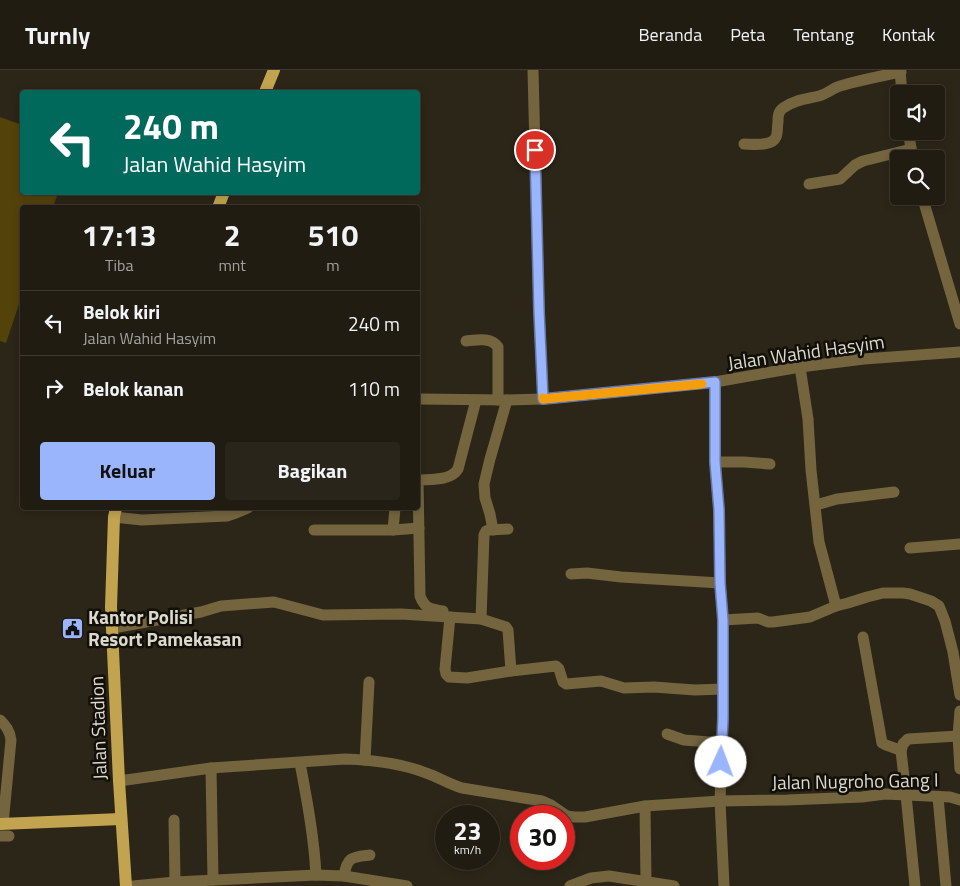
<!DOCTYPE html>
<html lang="id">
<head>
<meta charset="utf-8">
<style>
	body { margin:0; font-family:"Titillium Web",sans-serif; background:#29251b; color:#f1f3f6; height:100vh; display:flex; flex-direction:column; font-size:19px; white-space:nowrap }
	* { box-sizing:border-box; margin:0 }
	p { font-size:16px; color:#a2a19f }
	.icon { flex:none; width:28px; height:28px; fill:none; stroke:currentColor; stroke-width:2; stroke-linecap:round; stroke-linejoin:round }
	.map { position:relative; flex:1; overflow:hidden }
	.panel { position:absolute; left:20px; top:135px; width:400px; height:305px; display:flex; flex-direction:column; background:#211c12; border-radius:5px; box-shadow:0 2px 8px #0003,0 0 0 1px #3e3a32 }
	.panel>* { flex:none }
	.banner { position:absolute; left:20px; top:20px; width:400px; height:105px; border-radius:5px; box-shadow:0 2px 8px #0003,0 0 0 1px #3e3a32; background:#00695c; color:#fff; overflow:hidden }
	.buttons { position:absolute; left:890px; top:15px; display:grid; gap:10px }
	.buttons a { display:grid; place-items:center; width:55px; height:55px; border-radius:5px; background:#211c12; box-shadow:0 2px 8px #0003,0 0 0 1px #3e3a32; font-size:25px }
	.speed { position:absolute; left:435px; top:735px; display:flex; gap:10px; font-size:25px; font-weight:700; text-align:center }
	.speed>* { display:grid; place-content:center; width:65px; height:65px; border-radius:50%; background:#211c12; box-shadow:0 2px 8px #0003,0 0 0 1px #3e3a32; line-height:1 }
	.speed small { font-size:12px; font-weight:400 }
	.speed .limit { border:8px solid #d22; background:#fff; color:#111 }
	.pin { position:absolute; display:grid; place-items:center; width:42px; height:42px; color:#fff; margin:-21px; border:2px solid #fff; border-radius:50%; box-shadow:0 1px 5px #0007 }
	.me { position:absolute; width:55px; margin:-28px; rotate:2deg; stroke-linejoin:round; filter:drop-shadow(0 0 4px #0008) }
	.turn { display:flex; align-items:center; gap:18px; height:105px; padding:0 20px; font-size:22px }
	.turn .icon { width:65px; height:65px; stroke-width:2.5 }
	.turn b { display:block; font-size:35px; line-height:42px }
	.eta { display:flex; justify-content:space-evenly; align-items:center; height:85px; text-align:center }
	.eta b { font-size:30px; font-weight:700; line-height:35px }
	.button { display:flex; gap:10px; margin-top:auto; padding:10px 20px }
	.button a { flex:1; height:58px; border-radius:5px; background:#9bb5fd; color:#111; font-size:20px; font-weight:700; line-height:58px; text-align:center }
	.button a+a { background:#29251b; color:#f1f3f6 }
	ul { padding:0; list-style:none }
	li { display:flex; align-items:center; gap:15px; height:65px; padding:0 20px; border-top:1px solid #3e3a32 }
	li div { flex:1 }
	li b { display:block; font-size:19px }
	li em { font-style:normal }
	header { display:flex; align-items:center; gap:30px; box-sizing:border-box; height:70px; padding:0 25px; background:#211c12; border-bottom:1px solid #3e3a32 }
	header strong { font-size:24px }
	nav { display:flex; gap:28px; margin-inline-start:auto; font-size:18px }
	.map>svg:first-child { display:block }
	.green { fill:#54420b }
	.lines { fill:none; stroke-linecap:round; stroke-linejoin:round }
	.minor { stroke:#74653f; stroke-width:11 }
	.major { stroke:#c2a350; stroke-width:12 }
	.route-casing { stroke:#6576a4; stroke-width:12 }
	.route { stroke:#9bb5fd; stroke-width:9 }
	.slow { stroke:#f59e0b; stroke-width:9 }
	.labels { text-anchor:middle; stroke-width:5; stroke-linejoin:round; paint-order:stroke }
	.street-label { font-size:19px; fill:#dbd8ce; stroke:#120f09 }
	.poi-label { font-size:19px; font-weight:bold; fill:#dbd8ce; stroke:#120f09; text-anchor:start }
</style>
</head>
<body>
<header>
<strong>Turnly</strong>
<nav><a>Beranda</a><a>Peta</a><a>Tentang</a><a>Kontak</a></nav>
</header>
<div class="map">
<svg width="960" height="816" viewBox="0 0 960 816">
	<rect width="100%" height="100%" fill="#2c2618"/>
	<polygon class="green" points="0,47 22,55 22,122 58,123 53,137 22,138 22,225 6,273 0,271"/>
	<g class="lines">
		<g class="minor">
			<polyline points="533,0 539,241 543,329"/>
			<polyline points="900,0 902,24"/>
			<polyline points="908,61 913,89"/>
			<path d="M744,74c8,0 28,3 32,-7 2,-4 1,-10 2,-15 0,-6 0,-10 5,-14 11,-8 23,-9 36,-12 8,-2 14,-8 21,-10 20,-6 40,-10 61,-14"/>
			<polyline points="809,114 840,109 855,95 863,91 911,79"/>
			<polyline points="922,126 960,254"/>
			<path d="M466,271c11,-1 25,-4 32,6v53"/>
			<polyline points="800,297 808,349 811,400 819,472 836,536"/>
			<polyline points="715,312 715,392 719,440 720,513 723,550 723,648 720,731 724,816"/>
			<polyline points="418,329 507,330 543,329 715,312 800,297 864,289 960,282"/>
			<polyline points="715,392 744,392 770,394"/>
			<polyline points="816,435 837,429 894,422"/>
			<polyline points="114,447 142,450 227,446 236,443 248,438"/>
			<polyline points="314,460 393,460 419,458"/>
			<polyline points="393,460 395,438"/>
			<polyline points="493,460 490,444 485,428 484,414 490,389 507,330"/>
			<polyline points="910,478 960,474"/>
			<polyline points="571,504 587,503 621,507 720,513"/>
			<path d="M443,541c-12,-2 -18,-2 -23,-15l-2,-116c13,-1 33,1 40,-11l18,-69"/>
			<polyline points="450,547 445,599 446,604 449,607 467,608 511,601 556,596 559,599 563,612 566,614 601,611 624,618 654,617 695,620 723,619"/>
			<polyline points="481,549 484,465 486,461 489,460 508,459"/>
			<polyline points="723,550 758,548 768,552 773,552 810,547 836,536 848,533 867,527 883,523 903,523 910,524 931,531 939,536 945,551 953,582 960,625"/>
			<polyline points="113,558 201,542 221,536 274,532 323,545 401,544 481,549 506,557 508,560 511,601"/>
			<path d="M863,567l19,106c6,4 13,4 19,8"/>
			<polyline points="960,641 958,666 960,699"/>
			<path d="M0,650c6,6 10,11 11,20l-8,84"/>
			<polyline points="667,664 684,670 722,673"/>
			<polyline points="365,690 369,612"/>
			<path d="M300,693c7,37 14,74 16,112"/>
			<polyline points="211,698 213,810"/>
			<path d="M119,711l92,-13 134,-9c27,1 56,4 81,14 12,4 23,11 36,15l80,13 9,4 16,11 7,1h11l60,-11 75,-5 67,-1 75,-3 23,-3 65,3 10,3"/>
			<polyline points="938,727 946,816"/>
			<polyline points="645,736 646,812"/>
			<polyline points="174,750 175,812"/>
			<polyline points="0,766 9,766"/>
			<path d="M344,806c3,-20 9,-19 26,-21"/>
			<polyline points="133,816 175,812 316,805 344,806 407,816"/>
			<polyline points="570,816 591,808 609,806 674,816"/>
			<polyline points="915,816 906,725 901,681 903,674 908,669 958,666"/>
		</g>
		<g class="major">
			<polyline points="265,22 274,0"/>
			<polyline points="218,138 224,122"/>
			<polyline points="116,438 114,447 111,537 119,711 126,816"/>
			<polyline points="0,754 121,749"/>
		</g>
	</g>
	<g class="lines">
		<defs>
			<polyline id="route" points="535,80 539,241 543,329 715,312 715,392 719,440 720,513 723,550 723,648 721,692"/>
		</defs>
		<use href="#route" class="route-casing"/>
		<use href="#route" class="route"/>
		<polyline class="slow" points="543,328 543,329 702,314"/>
	</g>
	<defs>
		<symbol id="civic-square" viewBox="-11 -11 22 22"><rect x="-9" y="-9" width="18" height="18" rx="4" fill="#9bb5fd" stroke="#120f09"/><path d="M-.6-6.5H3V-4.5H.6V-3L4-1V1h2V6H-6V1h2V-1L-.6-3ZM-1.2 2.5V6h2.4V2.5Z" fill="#111"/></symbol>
	</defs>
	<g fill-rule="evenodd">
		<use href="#civic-square" x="60" y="546" width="25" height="25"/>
	</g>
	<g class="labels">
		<g class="street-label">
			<text transform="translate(806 282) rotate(-8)" y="7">Jalan Wahid Hasyim</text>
			<text transform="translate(98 658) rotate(-92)" y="7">Jalan Stadion</text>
			<text transform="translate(855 711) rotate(-1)" y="7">Jalan Nugroho Gang I</text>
		</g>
		<g class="poi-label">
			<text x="88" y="554">Kantor Polisi<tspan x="88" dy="22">Resort Pamekasan</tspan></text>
		</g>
	</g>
</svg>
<div class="buttons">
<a><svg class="icon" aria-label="sound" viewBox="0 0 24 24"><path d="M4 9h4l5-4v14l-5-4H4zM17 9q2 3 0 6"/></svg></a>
<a><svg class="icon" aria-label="search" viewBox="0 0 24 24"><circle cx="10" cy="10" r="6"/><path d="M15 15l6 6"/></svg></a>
</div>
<div class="speed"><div>23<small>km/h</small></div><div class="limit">30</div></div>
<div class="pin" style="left:535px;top:80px;background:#d93025"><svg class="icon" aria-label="arrive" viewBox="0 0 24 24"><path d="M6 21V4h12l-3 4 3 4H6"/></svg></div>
<svg class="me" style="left:721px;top:692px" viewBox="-20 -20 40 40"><circle r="19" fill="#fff"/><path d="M0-13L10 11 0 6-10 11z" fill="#9bb5fd"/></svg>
<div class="banner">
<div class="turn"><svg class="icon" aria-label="left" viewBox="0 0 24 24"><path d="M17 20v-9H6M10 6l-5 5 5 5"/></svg><div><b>240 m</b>Jalan Wahid Hasyim</div></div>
</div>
<section class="panel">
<div class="eta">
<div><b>17:13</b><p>Tiba</p></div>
<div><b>2</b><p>mnt</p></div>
<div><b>510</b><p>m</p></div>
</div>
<ul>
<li><svg class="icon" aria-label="left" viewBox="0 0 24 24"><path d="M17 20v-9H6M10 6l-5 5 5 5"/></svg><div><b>Belok kiri</b><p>Jalan Wahid Hasyim</p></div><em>240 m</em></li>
<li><svg class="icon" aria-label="right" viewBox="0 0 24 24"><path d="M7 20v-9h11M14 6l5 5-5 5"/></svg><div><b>Belok kanan</b></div><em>110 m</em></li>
</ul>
<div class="button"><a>Keluar</a><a>Bagikan</a></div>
</section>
</div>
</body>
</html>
